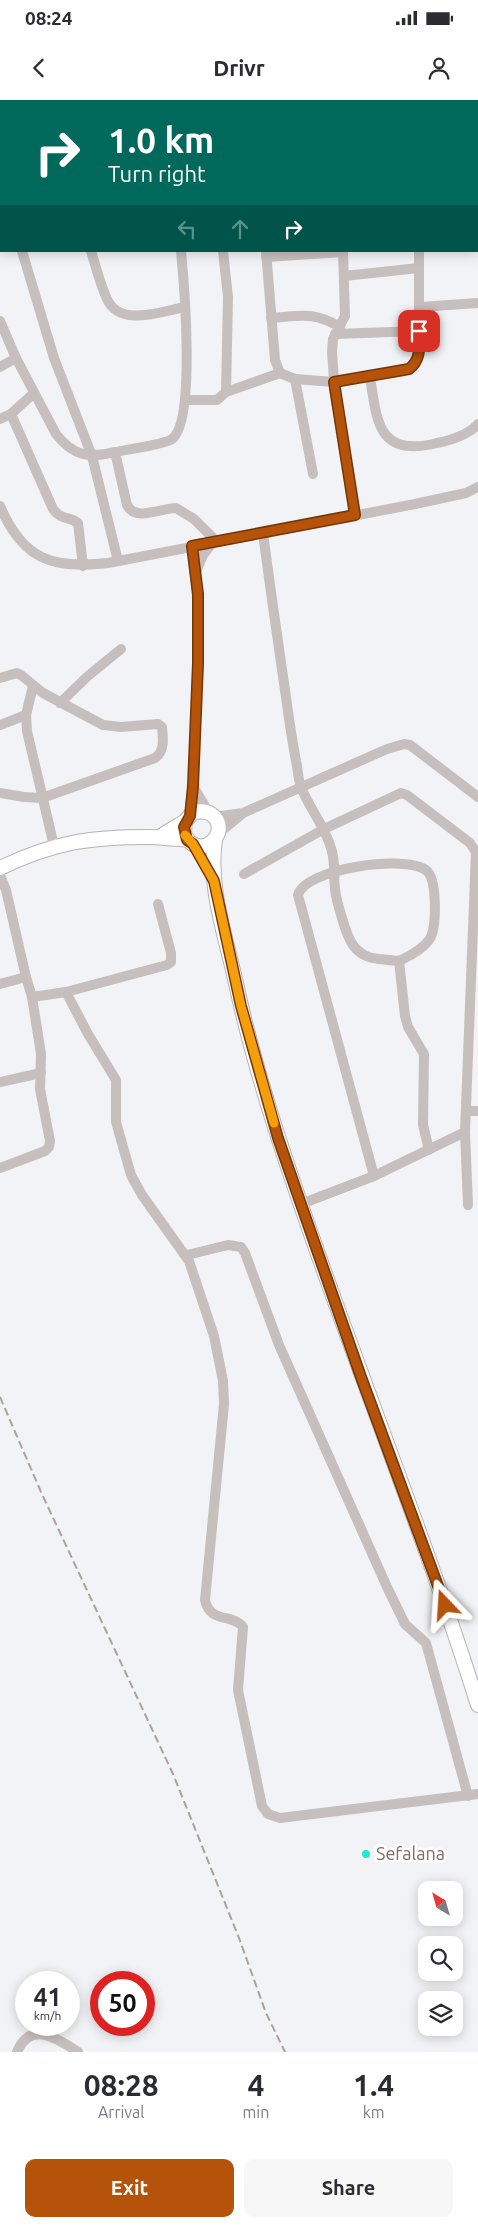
<!DOCTYPE html>
<html lang="en">
<head>
<meta charset="utf-8">
<style>
	body { margin:0; font-family:Ubuntu,sans-serif; background:#f7f7f7; color:#2b2b33; height:100vh; display:flex; flex-direction:column; font-size:19px; white-space:nowrap }
	* { box-sizing:border-box; margin:0 }
	p { font-size:16px; color:#7c7c81 }
	.icon { flex:none; width:28px; height:28px; fill:none; stroke:currentColor; stroke-width:2; stroke-linecap:round; stroke-linejoin:round }
	.map { position:relative; height:1952px; overflow:hidden }
	.details { display:flex; flex-direction:column; background:#fff; flex:1 }
	.details>* { flex:none }
	.guide { position:absolute; left:0px; top:0px; width:479px; height:152px; box-shadow:0 2px 12px #0003; background:#00695c; color:#fff; overflow:hidden }
	.needle { width:32px; rotate:323deg }
	.controls { position:absolute; left:418px; top:1781px; display:grid; gap:10px }
	.controls a { display:grid; place-items:center; width:45px; height:45px; border-radius:10px; background:#fff; box-shadow:0 2px 12px #0003; font-size:25px }
	.speed { position:absolute; left:15px; top:1871px; display:flex; gap:10px; font-size:25px; font-weight:700; text-align:center }
	.speed>* { display:grid; place-content:center; width:65px; height:65px; border-radius:50%; background:#fff; box-shadow:0 2px 12px #0003; line-height:1 }
	.speed small { font-size:12px; font-weight:400 }
	.speed .limit { border:8px solid #d22; background:#fff; color:#111 }
	.pin { position:absolute; display:grid; place-items:center; width:42px; height:42px; color:#fff; margin:-21px; border-radius:10px; box-shadow:0 2px 8px #0006 }
	.me { position:absolute; width:55px; margin:-28px; rotate:340deg; stroke-linejoin:round; filter:drop-shadow(0 0 4px #0008) }
	.turn { display:flex; align-items:center; gap:18px; height:105px; padding:0 25px; font-size:22px }
	.turn .icon { width:65px; height:65px; stroke-width:2.5 }
	.turn b { display:block; font-size:35px; line-height:42px }
	.lanes { display:flex; align-items:center; height:48px; padding:0 25px; background:#0003; justify-content:center; gap:25px; direction:ltr }
	.lanes .off { opacity:.35 }
	.eta { display:flex; justify-content:space-evenly; align-items:center; height:85px; text-align:center }
	.eta b { font-size:30px; font-weight:700; line-height:35px }
	.button { display:flex; gap:10px; margin-top:auto; padding:10px 25px }
	.button a { flex:1; height:58px; border-radius:10px; background:#b45309; color:#fff; font-size:20px; font-weight:700; line-height:58px; text-align:center }
	.button a+a { background:#f7f7f7; color:#2b2b33 }
	.status { display:flex; justify-content:space-between; align-items:center; height:35px; padding:0 25px; background:#fff; direction:ltr }
	.status svg { height:14px; fill:currentColor }
	header { display:flex; justify-content:space-between; align-items:center; height:65px; padding:0 25px; background:#fff; font-size:22px; font-weight:700 }
	.map>svg:first-child { display:block }
	.lines { fill:none; stroke-linecap:round; stroke-linejoin:round }
	.major-casing { stroke:#b9b1b0; stroke-width:16 }
	.minor { stroke:#c7bfbe; stroke-width:10 }
	.major { stroke:#fff; stroke-width:14 }
	.rail { stroke:#aca19f; stroke-width:2; stroke-dasharray:8 4; stroke-linecap:butt }
	.route-casing { stroke:#753606; stroke-width:12 }
	.route { stroke:#b45309; stroke-width:9 }
	.slow { stroke:#f59e0b; stroke-width:9 }
	.poi-dot { fill:#20e8d8; stroke:#fff; stroke-width:2 }
	.labels { text-anchor:middle; stroke-width:5; stroke-linejoin:round; paint-order:stroke }
	.poi-label { font-size:18px; fill:#846864; stroke:#fff; text-anchor:start }
</style>
</head>
<body>
<div class="status"><b>08:24</b><svg viewBox="0 0 49 12"><path d="M0 12V9h3v3zM5 12V6h3v6zM10 12V3h3v9zM15 12V0h3v12zM26 1h20v11H26zM47 4h2v5h-2z"/></svg></div>
<header><svg class="icon" aria-label="back" viewBox="0 0 24 24"><path d="M15 5l-7 7 7 7"/></svg>Drivr<svg class="icon" aria-label="person" viewBox="0 0 24 24"><circle cx="12" cy="8" r="4"/><path d="M4 21q1-7 8-7t8 7"/></svg></header>
<div class="map">
<svg width="478" height="1952" viewBox="0 0 478 1952">
	<rect width="100%" height="100%" fill="#f2f3f6"/>
	<g class="lines">
		<defs>
			<g id="major">
				<path d="M160,737c8,-6 16,-10 24,-15 4,-3 6,-8 11,-10 5,-1 11,-1 16,2 23,16 -11,51 -27,20l1,-13"/>
				<path d="M215,740c-7,46 10,94 20,139 20,94 51,184 83,275 53,150 112,299 160,451"/>
				<path d="M0,768c54,-26 90,-31 149,-31 13,0 25,3 38,2"/>
			</g>
		</defs>
		<use href="#major" class="major-casing"/>
		<g class="minor">
			<polyline points="165,0 166,1"/>
			<polyline points="210,0 210,1"/>
			<polyline points="254,0 254,1"/>
			<polyline points="331,0 331,1"/>
			<polyline points="60,1 66,0"/>
			<polyline points="423,1 423,0"/>
			<polyline points="0,14 1,14"/>
			<polyline points="0,74 1,79"/>
			<polyline points="22,151 54,258 92,356 118,461"/>
			<path d="M91,151c5,16 9,33 16,48 13,29 55,12 78,8"/>
			<polyline points="266,151 275,260 280,273 295,279 334,282 403,271 414,265 419,255 419,151"/>
			<polyline points="343,151 345,216 333,239 332,252 335,293 355,415"/>
			<polyline points="266,157 343,152"/>
			<polyline points="344,176 419,168"/>
			<polyline points="420,207 478,203"/>
			<path d="M271,218c30,-2 42,-7 69,9"/>
			<path d="M0,221l16,37 40,76c18,23 33,24 60,18 12,-3 48,-7 56,-13 24,-18 12,-157 9,-188"/>
			<polyline points="335,234 419,231"/>
			<polyline points="0,267 16,258"/>
			<path d="M370,277c7,45 8,81 67,66 14,-3 31,-8 41,-19"/>
			<polyline points="295,279 313,374"/>
			<polyline points="226,292 280,273"/>
			<polyline points="185,300 217,300 226,292 228,197 223,151"/>
			<path d="M11,314l42,95c9,12 16,7 25,14l5,43"/>
			<polyline points="0,319 11,314 34,293"/>
			<path d="M115,352l12,53c8,17 35,3 49,3l18,11 22,22"/>
			<path d="M0,406c23,54 52,63 108,57l307,-59 51,-11 12,-6"/>
			<path d="M263,433c7,54 15,109 23,164 3,22 6,43 10,64 2,8 2,18 5,26 8,21 24,39 30,61 5,14 2,26 4,41 1,10 4,19 7,29 6,21 12,39 37,41 6,0 16,3 22,1 11,-5 28,-15 31,-26 4,-13 5,-54 -5,-63 -18,-17 -122,-3 -129,24l76,281"/>
			<polyline points="196,472 203,455 213,442"/>
			<path d="M0,578l17,-5 4,2 22,18 60,32 18,2 37,-3 4,3c1,10 3,25 -7,31l-113,40 -18,-1 -24,-4"/>
			<polyline points="33,586 26,615 27,631 54,746"/>
			<polyline points="60,603 88,576 121,549"/>
			<polyline points="0,625 26,615"/>
			<polyline points="193,686 209,713"/>
			<polyline points="212,715 222,716 243,713 387,649 404,644 410,645 478,697"/>
			<polyline points="189,716 193,686 199,525 193,446"/>
			<polyline points="218,734 242,714"/>
			<polyline points="244,774 324,729 401,693 407,695 470,743 476,752 465,1032 374,1076 301,1104"/>
			<polyline points="0,775 6,790 26,877 32,897 41,954 40,989 50,1041 49,1047 45,1051 0,1068"/>
			<polyline points="399,861 405,916 408,927 424,954 423,1025 429,1050"/>
			<polyline points="0,884 26,877"/>
			<path d="M66,892l22,42 28,46v42l15,53 11,20 47,66 25,75 9,45 1,23 -19,196c5,24 28,13 38,27l-5,63 24,116 6,8 12,4 198,-24"/>
			<polyline points="32,897 66,892 167,865 171,862 171,853 158,804"/>
			<polyline points="0,982 41,973"/>
			<polyline points="467,1011 478,1011"/>
			<polyline points="465,1032 468,1105"/>
			<polyline points="187,1155 228,1145 241,1147 245,1153 279,1245 387,1487 405,1524 426,1543 468,1696"/>
			<path d="M17,1952c13,-32 40,-14 61,0"/>
		</g>
		<use href="#major" class="major"/>
		<polyline class="rail" points="0,1297 41,1392 173,1674 239,1838 266,1913 285,1952"/>
	</g>
	<g class="lines">
		<defs>
			<path id="route" d="M419,231c0,14 3,28 -10,38l-75,13 21,133 -163,31 6,48v69l-5,123 -3,30 -6,11 3,13 6,4 21,37 27,125 37,132 83,239 84,228"/>
		</defs>
		<use href="#route" class="route-casing"/>
		<use href="#route" class="route"/>
		<polyline class="slow" points="185,735 193,744 214,781 241,906 274,1023"/>
	</g>
	<circle class="poi-dot" cx="366" cy="1754" r="5"/>
	<g class="labels">
		<g class="poi-label">
			<text x="376" y="1760">Sefalana</text>
		</g>
	</g>
</svg>
<div class="controls">
<a><svg class="needle" viewBox="-14 -14 28 28"><path d="M0-13l5 13h-10z" fill="#e53935"/><path d="M0 13l5-13h-10z" fill="#7c7c81"/></svg></a>
<a><svg class="icon" aria-label="search" viewBox="0 0 24 24"><circle cx="10" cy="10" r="6"/><path d="M15 15l6 6"/></svg></a>
<a><svg class="icon" aria-label="layers" viewBox="0 0 24 24"><path d="M12 4l9 5-9 5-9-5zM3 14l9 5 9-5"/></svg></a>
</div>
<div class="speed"><div>41<small>km/h</small></div><div class="limit">50</div></div>
<div class="pin" style="left:419px;top:231px;background:#d93025"><svg class="icon" aria-label="arrive" viewBox="0 0 24 24"><path d="M6 21V4h12l-3 4 3 4H6"/></svg></div>
<svg class="me" style="left:445px;top:1505px" viewBox="-20 -20 40 40"><path d="M0-17L14 15 0 8-14 15z" fill="#b45309" stroke="#fff" stroke-width="4"/></svg>
<div class="guide">
<div class="turn"><svg class="icon" aria-label="right" viewBox="0 0 24 24"><path d="M7 20v-9h11M14 6l5 5-5 5"/></svg><div><b>1.0 km</b>Turn right</div></div>
<div class="lanes"><svg class="icon off" aria-label="left" viewBox="0 0 24 24"><path d="M17 20v-9H6M10 6l-5 5 5 5"/></svg><svg class="icon off" aria-label="ahead" viewBox="0 0 24 24"><path d="M12 20V5M6 11l6-6 6 6"/></svg><svg class="icon" aria-label="right" viewBox="0 0 24 24"><path d="M7 20v-9h11M14 6l5 5-5 5"/></svg></div>
</div>
</div>
<section class="details">
<div class="eta">
<div><b>08:28</b><p>Arrival</p></div>
<div><b>4</b><p>min</p></div>
<div><b>1.4</b><p>km</p></div>
</div>
<div class="button"><a>Exit</a><a>Share</a></div>
</section>
</body>
</html>
